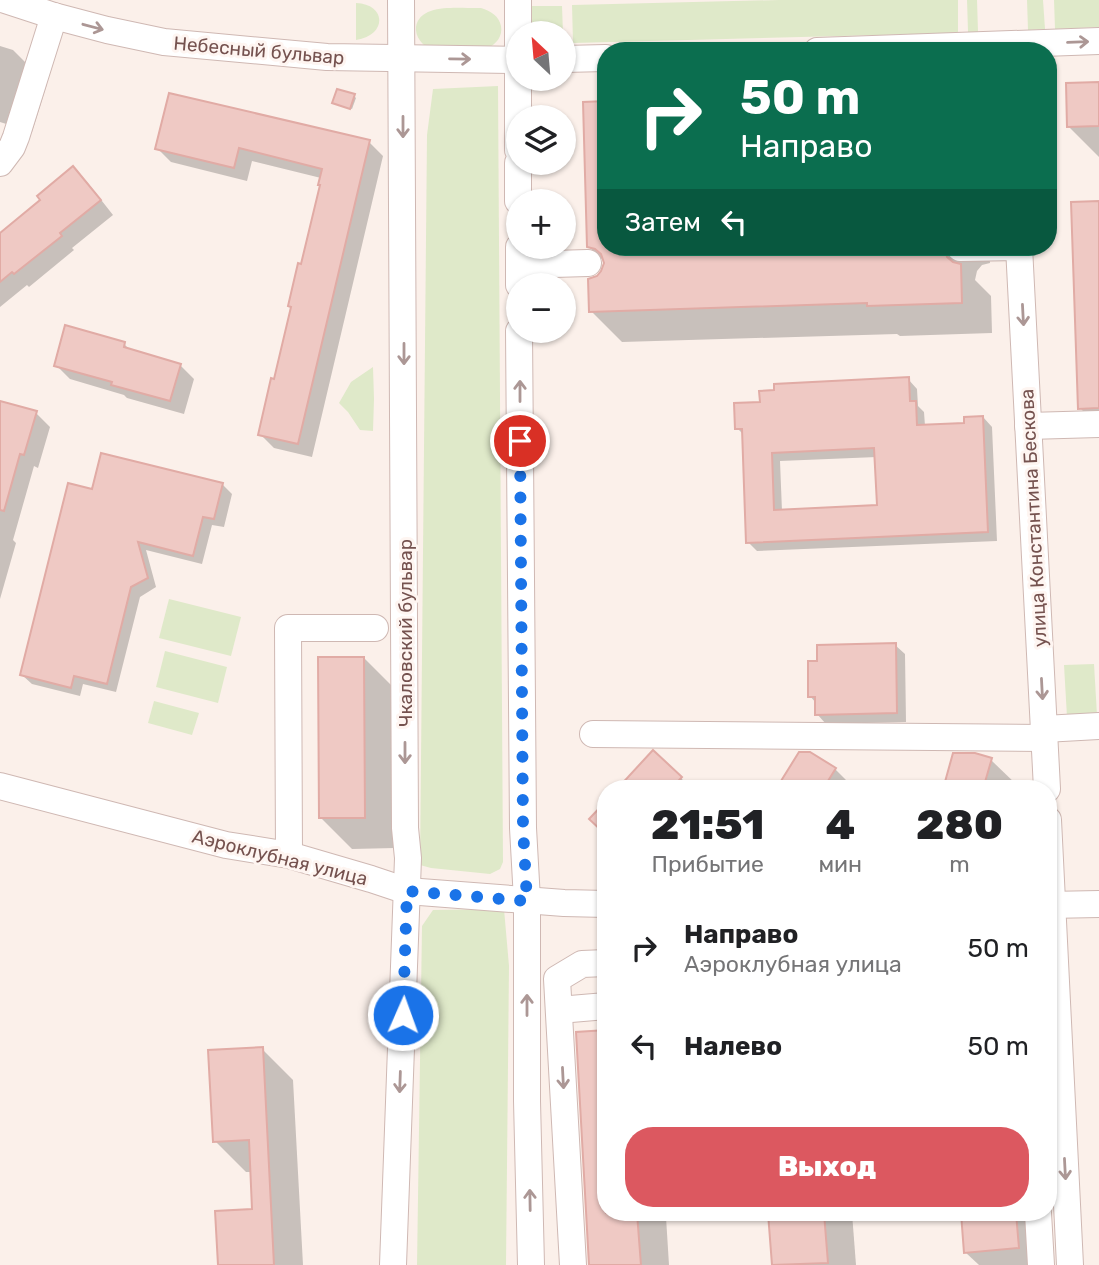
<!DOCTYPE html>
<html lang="ru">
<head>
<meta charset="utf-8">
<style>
	body { margin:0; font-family:Rubik,sans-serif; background:#f6f6f6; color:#202124; height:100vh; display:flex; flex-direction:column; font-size:26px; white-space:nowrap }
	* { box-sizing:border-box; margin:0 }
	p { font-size:23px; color:#757577 }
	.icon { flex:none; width:38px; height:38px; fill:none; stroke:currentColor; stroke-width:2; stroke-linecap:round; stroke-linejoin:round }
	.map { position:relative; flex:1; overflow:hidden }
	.details { position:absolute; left:597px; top:780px; width:460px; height:441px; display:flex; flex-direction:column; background:#fff; border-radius:28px; box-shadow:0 2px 5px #0004 }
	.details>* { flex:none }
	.banner { position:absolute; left:597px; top:42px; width:460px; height:214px; border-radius:28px; box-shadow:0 2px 5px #0004; background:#0b6e4f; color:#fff; overflow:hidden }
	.needle { width:46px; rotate:334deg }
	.fabs { position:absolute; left:506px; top:21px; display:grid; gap:14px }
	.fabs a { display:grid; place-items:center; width:70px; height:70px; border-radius:50%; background:#fff; box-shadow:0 2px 5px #0004; font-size:35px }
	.pin { position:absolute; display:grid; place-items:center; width:60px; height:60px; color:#fff; margin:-30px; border:4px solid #fff; border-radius:50%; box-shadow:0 2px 7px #0007 }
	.me { position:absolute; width:77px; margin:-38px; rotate:2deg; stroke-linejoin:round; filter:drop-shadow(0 0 5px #0008) }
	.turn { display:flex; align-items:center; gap:24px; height:147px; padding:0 28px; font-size:32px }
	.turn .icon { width:91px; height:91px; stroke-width:2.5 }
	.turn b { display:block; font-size:49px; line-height:60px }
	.then { display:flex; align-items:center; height:66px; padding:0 28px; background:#0003; gap:14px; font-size:26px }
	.eta { display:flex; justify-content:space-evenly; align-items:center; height:119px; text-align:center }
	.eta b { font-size:42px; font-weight:800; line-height:49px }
	.action { display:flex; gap:14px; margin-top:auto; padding:14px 28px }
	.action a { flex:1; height:80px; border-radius:28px; background:#dc5860; color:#fff; font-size:28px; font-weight:800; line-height:80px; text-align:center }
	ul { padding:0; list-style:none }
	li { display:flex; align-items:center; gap:21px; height:98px; padding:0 28px }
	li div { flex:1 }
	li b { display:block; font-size:26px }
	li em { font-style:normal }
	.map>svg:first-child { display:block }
	.green { fill:#dfe9c9 }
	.shadow { fill:#0003; fill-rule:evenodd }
	.building { fill:#efc9c4; stroke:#e1aba5; stroke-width:2; fill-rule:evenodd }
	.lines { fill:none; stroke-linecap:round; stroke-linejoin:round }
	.minor-casing { stroke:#cfb8b3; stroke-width:28 }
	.minor { stroke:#fff; stroke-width:26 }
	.oneway { stroke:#ac9795 }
	.route { stroke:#1a73e8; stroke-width:12; stroke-dasharray:0 21.6 }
	.labels { text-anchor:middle; stroke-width:6; stroke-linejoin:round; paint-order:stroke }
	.street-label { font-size:19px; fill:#75524f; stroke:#fef5f1 }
</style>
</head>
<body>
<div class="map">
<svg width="1099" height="1265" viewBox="0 0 1099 1265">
	<rect width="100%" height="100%" fill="#fbf0ea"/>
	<g class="green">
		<polygon points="779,0 958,0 958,33 573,43 572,5"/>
		<polygon points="967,0 977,0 978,32 968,32"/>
		<polygon points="1027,0 1043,0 1045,29 1028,30"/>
		<polygon points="1054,0 1099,0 1099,27 1055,29"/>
		<path d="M356,3c30,1 32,32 0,37z"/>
		<polygon points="529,6 562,6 563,33 529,33"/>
		<path d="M481,8c10,3 18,8 20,18 2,10 -5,19 -14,22 -12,3 -43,1 -57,2 -8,-6 -15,-13 -14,-23 4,-25 46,-18 65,-19z"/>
		<polygon points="498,86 503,862 500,869 490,874 431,868 420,865 427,135 433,89"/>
		<polygon points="373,367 374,399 373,431 360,430 348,412 339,403 351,382"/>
		<polygon points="169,599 241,617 231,656 159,638"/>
		<polygon points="165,651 227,667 218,703 156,687"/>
		<polygon points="1094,664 1097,715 1067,717 1064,665"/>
		<polygon points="154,701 199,713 192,735 148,723"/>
		<polygon points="504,909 509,966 506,1265 417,1265 422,926 433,910"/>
	</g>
	<g class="shadow">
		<polygon points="0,46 13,50 47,84 32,132 0,122"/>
		<polygon points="1099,84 1099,157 1069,127"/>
		<polygon points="354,96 356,98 352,109 334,103"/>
		<polygon points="369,142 383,156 312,457 274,448 260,434 276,381 322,186 321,178 252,161 247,181 171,162 157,148"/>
		<polygon points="73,168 87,182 113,215 72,248 74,250 29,287 27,285 0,307 0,235 43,200"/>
		<polygon points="1099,203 1099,427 1080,408"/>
		<polygon points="589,247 989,247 990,263 982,265 977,271 975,280 991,296 992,333 900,336 897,334 622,342 591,311 598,277 606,263"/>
		<polygon points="124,344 131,351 180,365 194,379 184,414 127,398 124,395 70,379 56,365"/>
		<path d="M908,379l9,10 1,17 6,6 1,14 41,-2 17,-7 9,10 5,114 -240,10 -9,-9 -4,-107 -7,-7 25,-24zM877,457l2,50 -97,4 -2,-50z"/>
		<polygon points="0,403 36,413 50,427 38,468 34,466 13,540 16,543 0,599"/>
		<polygon points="223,485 232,494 224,527 212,525 202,564 146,550 156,587 140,597 116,692 83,684 80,696 32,684 22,675 93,491"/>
		<polygon points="895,645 905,654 906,722 826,724 817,714 816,703 810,696"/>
		<polygon points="364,658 395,689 395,848 352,849 321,818"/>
		<polygon points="653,753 681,778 691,789 619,789"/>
		<polygon points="800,753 810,753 835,769 855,789 778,789"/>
		<polygon points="954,755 991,760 1021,789 944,789"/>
		<polygon points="262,1049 293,1080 303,1265 220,1265 254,1210 252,1172 246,1172 215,1141"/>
		<polygon points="606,1213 661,1213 666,1217 669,1265 590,1265"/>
		<polygon points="769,1213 852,1213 856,1265 773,1265"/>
		<polygon points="963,1213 1044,1213 1048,1265 979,1265 965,1252"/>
	</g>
	<g class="building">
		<polygon points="1099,82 1099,126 1067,127 1066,83"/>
		<polygon points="337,89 355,94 350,109 332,103"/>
		<polygon points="169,93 370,140 298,444 258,435 271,378 274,379 291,307 288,306 298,263 301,264 320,185 318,185 322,169 239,148 234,168 155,149"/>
		<polygon points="606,101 606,247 945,247 947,257 953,262 961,264 962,303 867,306 867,303 589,312 588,279 597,276 601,271 604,263 601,254 595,249 587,247 583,102"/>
		<polygon points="73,166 101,200 60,233 62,236 14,274 12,272 0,282 0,233 40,200 37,196"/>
		<polygon points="1099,201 1099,408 1078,409 1071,202"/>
		<polygon points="65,325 125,342 124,347 181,364 170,401 111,385 112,382 54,366"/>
		<path d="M909,377l1,24h6l1,24 47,-2v-6l19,-1 5,116 -242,11 -4,-114h-7l-1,-26 26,-1 -1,-11 15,-1v-6zM874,448l3,57 -103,5 -2,-57z"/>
		<polygon points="0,401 37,411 24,455 20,454 4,511 0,510"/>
		<polygon points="101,453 223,483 214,519 203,517 193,556 138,542 148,578 131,587 107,684 74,676 71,688 20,675 68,483 92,489"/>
		<polygon points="896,643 897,713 815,715 815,697 808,697 808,661 817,661 817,645"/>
		<polygon points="318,657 364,657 365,818 319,818"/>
		<polygon points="653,750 682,777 671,789 617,789"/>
		<polygon points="799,752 810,752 836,768 823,789 776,789"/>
		<polygon points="953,753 975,753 992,758 983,789 943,789"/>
		<polygon points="606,801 606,835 589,819"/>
		<polygon points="606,1030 606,1213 637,1213 641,1265 589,1265 576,1032"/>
		<polygon points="263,1047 274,1265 218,1265 215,1211 252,1209 249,1140 213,1142 208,1050"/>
		<polygon points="768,1213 824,1213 828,1263 772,1265"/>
		<polygon points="961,1213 1016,1213 1019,1248 964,1253"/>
	</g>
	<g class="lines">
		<defs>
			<g id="minor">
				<polyline points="5,0 54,16 107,30 164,42 327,57 518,60"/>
				<polyline points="518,0 518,150"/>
				<polyline points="817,51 1099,41"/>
				<polyline points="564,59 606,58"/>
				<polyline points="0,163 12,147 16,137 54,16"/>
				<polyline points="518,163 518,201"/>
				<polyline points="519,247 519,285"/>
				<polyline points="960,248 1019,247 1047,789"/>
				<polyline points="519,265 588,263"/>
				<polyline points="519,331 523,828 527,900 527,1101 531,1265"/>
				<polyline points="1028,426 1099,424"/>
				<polyline points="1044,729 1099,726"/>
				<polyline points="593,734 1044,738"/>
				<polyline points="0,786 226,845 289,855 371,879 407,891 564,903 606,904"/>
				<polyline points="1048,820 1070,1265"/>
				<polyline points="289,855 288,628 375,628"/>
				<polyline points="1048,905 1099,904"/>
				<polyline points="559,1010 606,1006"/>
				<polyline points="1038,1213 1041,1265"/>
				<polyline points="393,1265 408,858 405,828 401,0"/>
				<polyline points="573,1265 557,979 582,964 606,963"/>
			</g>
		</defs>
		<use href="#minor" class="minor-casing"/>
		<use href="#minor" class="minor"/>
	</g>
	<defs><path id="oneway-shaft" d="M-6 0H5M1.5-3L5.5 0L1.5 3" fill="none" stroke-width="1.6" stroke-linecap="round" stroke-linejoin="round" transform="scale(1.75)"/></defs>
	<g class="oneway">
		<use href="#oneway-shaft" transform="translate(93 27) rotate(15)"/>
		<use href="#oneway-shaft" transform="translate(1078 42) rotate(-2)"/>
		<use href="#oneway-shaft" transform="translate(460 59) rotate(1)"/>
		<use href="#oneway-shaft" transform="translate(403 127) rotate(90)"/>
		<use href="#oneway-shaft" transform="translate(1023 315) rotate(87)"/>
		<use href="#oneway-shaft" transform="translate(404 354) rotate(90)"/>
		<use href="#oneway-shaft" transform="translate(520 391) rotate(-90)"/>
		<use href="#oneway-shaft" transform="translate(1042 689) rotate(87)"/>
		<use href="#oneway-shaft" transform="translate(405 753) rotate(90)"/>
		<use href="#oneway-shaft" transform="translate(527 1005) rotate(-90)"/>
		<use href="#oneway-shaft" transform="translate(563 1078) rotate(87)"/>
		<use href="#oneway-shaft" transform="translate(400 1082) rotate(92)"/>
		<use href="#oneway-shaft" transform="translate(1065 1169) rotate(87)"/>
		<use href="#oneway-shaft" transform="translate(530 1200) rotate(-91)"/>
	</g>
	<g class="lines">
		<polyline class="route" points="403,1015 407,891 527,901 523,828 520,441"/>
	</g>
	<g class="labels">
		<g class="street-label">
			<text transform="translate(259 50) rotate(5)" y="7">Небесный бульвар</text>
			<text transform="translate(1033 518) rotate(-93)" y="7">улица Константина Бескова</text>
			<text transform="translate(405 633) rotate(-90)" y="7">Чкаловский бульвар</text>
			<text transform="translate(280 857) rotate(14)" y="7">Аэроклубная улица</text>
		</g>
	</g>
</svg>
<div class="fabs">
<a><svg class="needle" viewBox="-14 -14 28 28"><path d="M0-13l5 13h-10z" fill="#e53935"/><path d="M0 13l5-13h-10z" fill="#757577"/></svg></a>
<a><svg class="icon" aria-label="layers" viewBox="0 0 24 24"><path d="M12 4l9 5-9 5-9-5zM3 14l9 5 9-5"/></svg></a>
<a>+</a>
<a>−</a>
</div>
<div class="pin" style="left:520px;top:441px;background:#d93025"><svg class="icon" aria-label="arrive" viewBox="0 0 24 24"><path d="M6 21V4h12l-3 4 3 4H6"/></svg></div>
<svg class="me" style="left:403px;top:1015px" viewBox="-20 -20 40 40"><circle r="17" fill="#1a73e8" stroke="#fff" stroke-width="3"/><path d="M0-11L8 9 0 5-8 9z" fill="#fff"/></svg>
<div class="banner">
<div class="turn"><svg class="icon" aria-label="right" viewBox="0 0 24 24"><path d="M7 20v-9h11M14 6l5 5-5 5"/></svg><div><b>50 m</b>Направо</div></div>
<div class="then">Затем<svg class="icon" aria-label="left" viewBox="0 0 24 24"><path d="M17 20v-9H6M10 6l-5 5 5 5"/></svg></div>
</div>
<section class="details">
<div class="eta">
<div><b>21:51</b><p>Прибытие</p></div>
<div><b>4</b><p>мин</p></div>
<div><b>280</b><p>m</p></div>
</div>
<ul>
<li><svg class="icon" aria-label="right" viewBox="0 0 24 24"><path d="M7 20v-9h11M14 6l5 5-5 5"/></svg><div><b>Направо</b><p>Аэроклубная улица</p></div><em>50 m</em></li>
<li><svg class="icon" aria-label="left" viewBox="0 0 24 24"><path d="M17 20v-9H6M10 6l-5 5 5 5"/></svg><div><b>Налево</b></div><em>50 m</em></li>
</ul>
<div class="action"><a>Выход</a></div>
</section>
</div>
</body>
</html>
